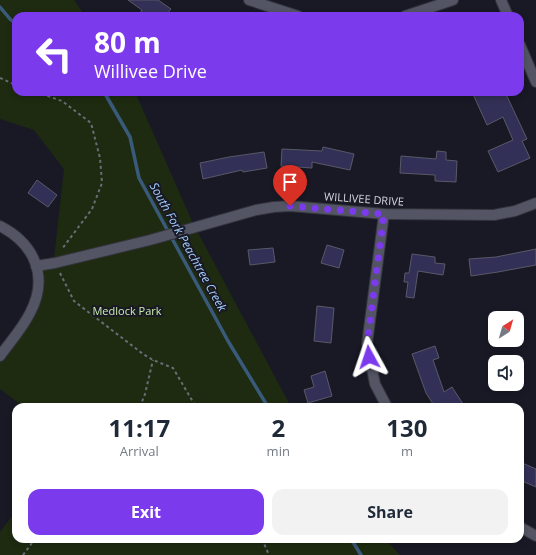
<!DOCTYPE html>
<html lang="en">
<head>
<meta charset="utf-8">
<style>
	body { margin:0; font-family:"Open Sans",sans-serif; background:#f2f2f3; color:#1f2937; height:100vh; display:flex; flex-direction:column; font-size:15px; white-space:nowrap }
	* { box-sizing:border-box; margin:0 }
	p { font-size:13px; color:#747a83 }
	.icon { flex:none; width:22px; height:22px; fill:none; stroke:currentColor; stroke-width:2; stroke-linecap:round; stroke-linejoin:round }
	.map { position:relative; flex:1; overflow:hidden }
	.sheet { position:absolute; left:12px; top:403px; width:512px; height:140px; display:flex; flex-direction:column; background:#fff; border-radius:12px; box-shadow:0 2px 6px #0003 }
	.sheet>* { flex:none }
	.banner { position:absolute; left:12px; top:12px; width:512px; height:84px; border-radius:12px; box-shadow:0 2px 6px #0003; background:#7c3aed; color:#fff; overflow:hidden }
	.needle { width:26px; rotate:37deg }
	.fabs { position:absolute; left:488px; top:311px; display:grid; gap:8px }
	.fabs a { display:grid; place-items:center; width:36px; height:36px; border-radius:8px; background:#fff; box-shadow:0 2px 6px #0003; font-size:20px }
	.pin { position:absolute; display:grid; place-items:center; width:34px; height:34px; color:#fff; margin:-41px -17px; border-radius:50% 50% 50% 0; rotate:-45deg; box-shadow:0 0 4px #0007 }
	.pin .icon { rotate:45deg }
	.me { position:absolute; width:44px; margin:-22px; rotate:355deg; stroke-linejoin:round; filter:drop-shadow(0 0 3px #0008) }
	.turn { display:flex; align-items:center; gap:14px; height:84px; padding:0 16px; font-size:18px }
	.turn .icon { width:52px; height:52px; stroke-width:2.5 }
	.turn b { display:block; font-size:28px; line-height:34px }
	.eta { display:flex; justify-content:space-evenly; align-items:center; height:68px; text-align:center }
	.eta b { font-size:24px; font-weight:700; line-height:28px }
	.button { display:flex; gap:8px; margin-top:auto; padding:8px 16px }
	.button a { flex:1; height:46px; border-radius:12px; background:#7c3aed; color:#fff; font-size:16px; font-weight:700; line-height:46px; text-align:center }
	.button a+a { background:#f2f2f3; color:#1f2937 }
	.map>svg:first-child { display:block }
	.green { fill:#1e2b10 }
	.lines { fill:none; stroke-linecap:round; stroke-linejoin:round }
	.stream { stroke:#395a7b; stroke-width:3.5 }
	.building { fill:#323056; stroke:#585968 }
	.minor-casing { stroke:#33333d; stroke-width:12 }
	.path { stroke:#6b6c77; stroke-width:2; stroke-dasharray:3 3; stroke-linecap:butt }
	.minor { stroke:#545564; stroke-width:10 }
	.route { stroke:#7c3aed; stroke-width:7; stroke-dasharray:0 12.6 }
	.labels { text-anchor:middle; stroke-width:4; stroke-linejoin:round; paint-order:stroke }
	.street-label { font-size:11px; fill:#d5d6df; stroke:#191926 }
	.park-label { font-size:11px; fill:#caeeaa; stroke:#191926 }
	.water-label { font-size:12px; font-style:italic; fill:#a1ccf8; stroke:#191926 }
</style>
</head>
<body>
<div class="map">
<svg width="536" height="555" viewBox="0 0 536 555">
	<rect width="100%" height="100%" fill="#191926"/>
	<g class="green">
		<polygon points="0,0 74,0 85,16 16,16 16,92 135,92 195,228 54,259 64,169 34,130 0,119"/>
		<polygon points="197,231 291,407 24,407 0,389 0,355 31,312 36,266"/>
		<polygon points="16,511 16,539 385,539 400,555 0,555 0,532"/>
	</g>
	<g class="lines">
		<g class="stream">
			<polyline points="0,7 10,19 16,24"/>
			<polyline points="104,92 130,137 139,178 228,341 268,407"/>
			<polyline points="351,539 361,555"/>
		</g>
	</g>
	<g class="building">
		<polygon points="128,0 158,0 171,9 165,16 138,16 142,10"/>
		<polygon points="472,92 505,92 527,139 522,141 530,158 498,172 488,151 513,140 503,117 487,125"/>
		<polygon points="323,147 354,154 350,170 312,162 312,168 281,166 282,149 322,151"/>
		<polygon points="437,151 446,152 446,160 457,161 456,182 435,181 435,175 400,173 401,156 436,159"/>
		<polygon points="264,152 267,168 243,172 242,170 203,179 200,163 229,157"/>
		<polygon points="37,180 57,195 48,207 28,193"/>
		<polygon points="327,245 344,250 339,268 321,263"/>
		<polygon points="273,248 275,262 250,265 248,250"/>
		<polygon points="536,249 536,265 498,272 471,276 469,259 496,257"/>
		<polygon points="412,254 435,257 435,263 445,264 443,275 418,271 414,298 406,297 408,282 404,282 405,273 409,273"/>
		<polygon points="317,306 334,308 331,343 314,341"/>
		<polygon points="435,346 439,358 433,360 444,392 452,387 465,407 435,407 426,393 412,354"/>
		<polygon points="325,371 332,396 308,403 304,390 314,387 311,376"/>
		<polygon points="520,462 536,469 536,487 520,480"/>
	</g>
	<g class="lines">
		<defs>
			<g id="minor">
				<polyline points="249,0 298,16"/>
				<polyline points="501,0 508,16"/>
				<polyline points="405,16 453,0"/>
				<polyline points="520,45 536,82"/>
				<polyline points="384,214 367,344 375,384 387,407"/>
				<path d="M0,226c35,18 49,51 30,87 -8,16 -20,29 -30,43"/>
				<polyline points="36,266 55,263 150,240 256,210 274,207 290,206 384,214 494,215 515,211 536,203"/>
				<polyline points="520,527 536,536"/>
			</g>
		</defs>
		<use href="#minor" class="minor-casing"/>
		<g class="path">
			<polyline points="0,78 16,85"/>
			<polyline points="36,92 62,101 91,123 100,158 102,183 92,209 62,249"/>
			<polyline points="60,273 74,301 143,354 153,360 173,368 196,407"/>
			<polyline points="140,407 145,394 153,360"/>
			<polyline points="262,539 269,555"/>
			<polyline points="23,555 35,539"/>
		</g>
		<use href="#minor" class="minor"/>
	</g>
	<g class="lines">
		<polyline class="route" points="290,206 384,214 367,344 369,357"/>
	</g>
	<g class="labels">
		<g class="street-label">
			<text transform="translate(364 199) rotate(4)" y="4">WILLIVEE DRIVE</text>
		</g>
		<g class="park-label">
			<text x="127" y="315">Medlock Park</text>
		</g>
		<g class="water-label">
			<text transform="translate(188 247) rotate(61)" y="4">South Fork Peachtree Creek</text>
		</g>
	</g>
</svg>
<div class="fabs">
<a><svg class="needle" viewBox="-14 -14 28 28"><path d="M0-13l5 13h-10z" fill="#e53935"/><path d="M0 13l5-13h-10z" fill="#747a83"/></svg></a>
<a><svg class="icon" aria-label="sound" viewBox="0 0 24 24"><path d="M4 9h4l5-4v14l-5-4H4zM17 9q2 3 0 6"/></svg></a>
</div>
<div class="pin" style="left:290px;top:206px;background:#d93025"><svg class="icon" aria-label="arrive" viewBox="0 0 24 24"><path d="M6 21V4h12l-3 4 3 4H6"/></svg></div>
<svg class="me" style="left:369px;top:357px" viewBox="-20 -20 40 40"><path d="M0-17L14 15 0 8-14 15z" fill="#7c3aed" stroke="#fff" stroke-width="4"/></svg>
<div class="banner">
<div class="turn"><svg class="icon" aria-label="left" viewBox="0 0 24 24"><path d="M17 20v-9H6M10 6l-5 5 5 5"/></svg><div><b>80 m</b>Willivee Drive</div></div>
</div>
<section class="sheet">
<div class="eta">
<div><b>11:17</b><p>Arrival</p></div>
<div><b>2</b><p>min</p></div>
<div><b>130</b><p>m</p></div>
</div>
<div class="button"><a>Exit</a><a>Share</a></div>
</section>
</div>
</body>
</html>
